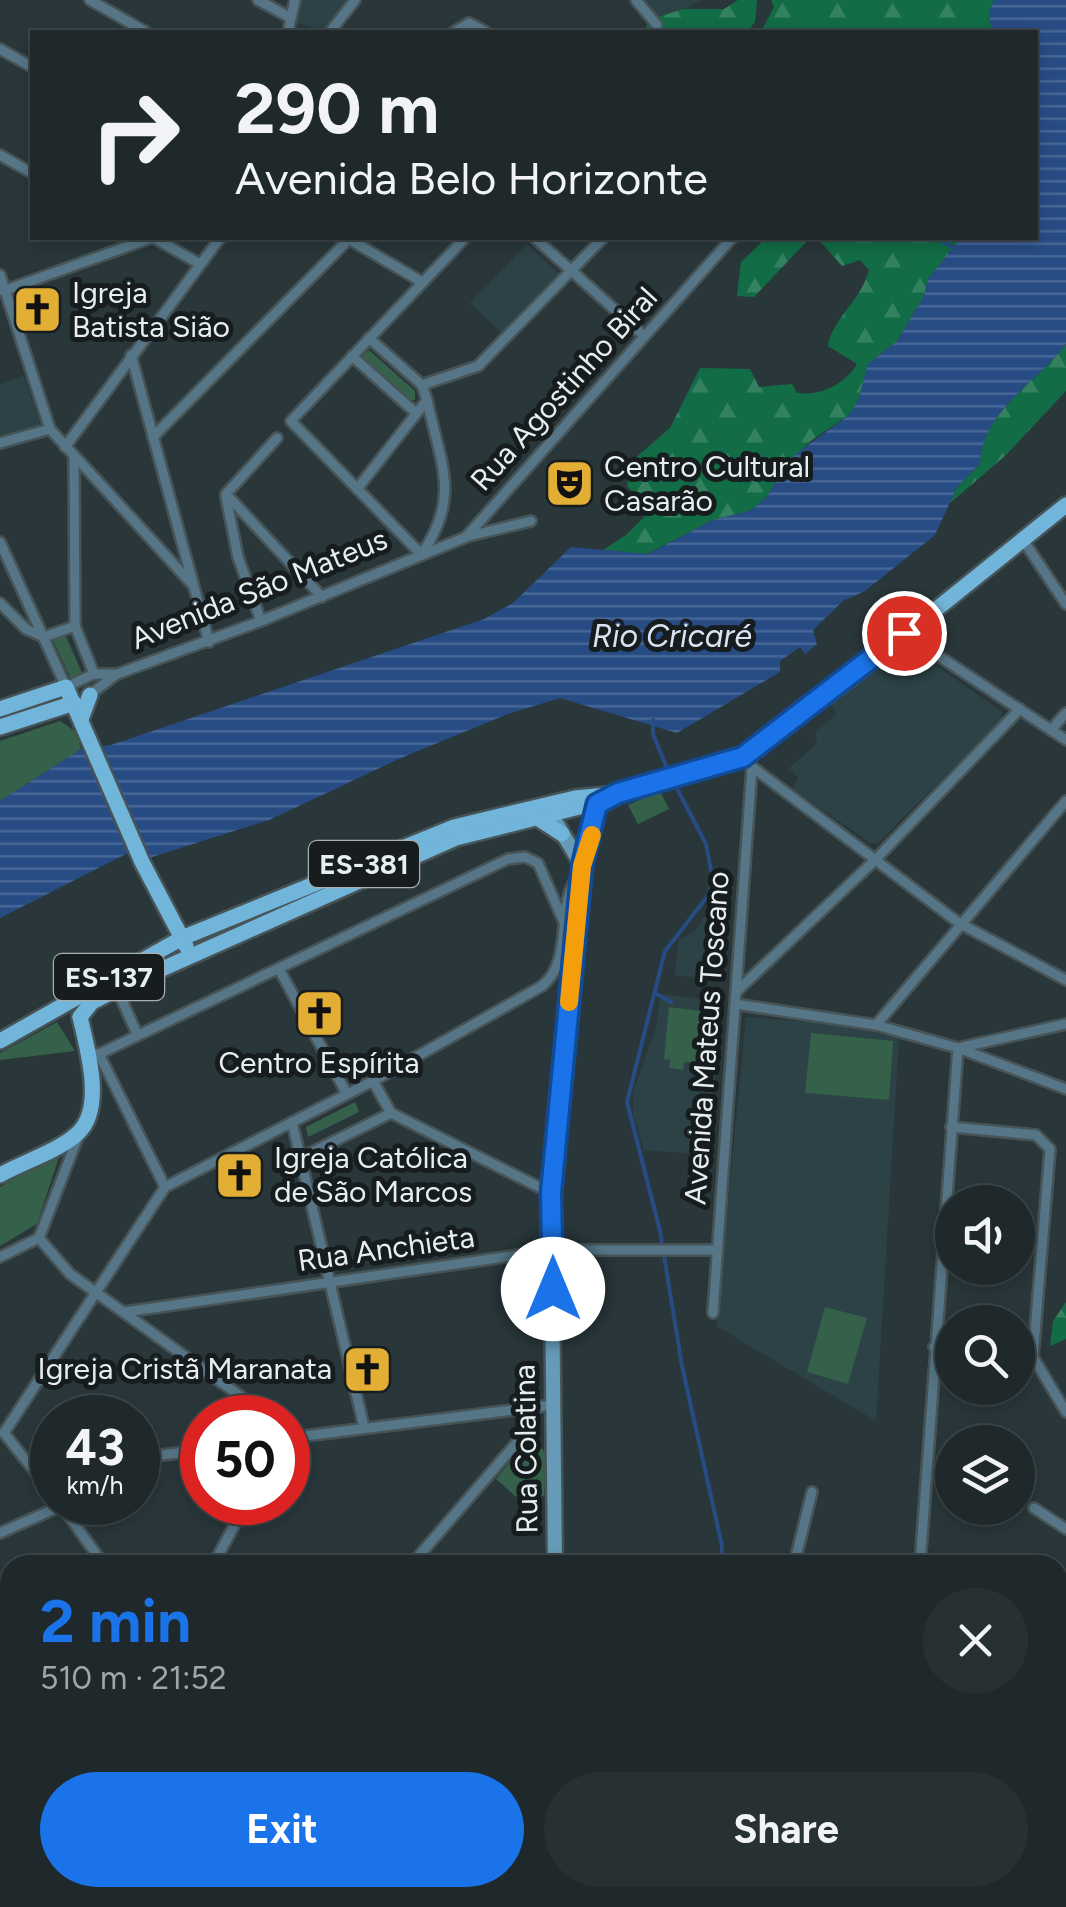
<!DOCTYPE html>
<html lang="en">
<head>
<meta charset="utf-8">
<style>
	body { margin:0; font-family:Figtree,sans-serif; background:#273134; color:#f1f3f6; height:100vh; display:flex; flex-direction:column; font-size:38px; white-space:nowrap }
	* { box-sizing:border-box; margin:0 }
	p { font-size:32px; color:#a1a6a9 }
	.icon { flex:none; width:55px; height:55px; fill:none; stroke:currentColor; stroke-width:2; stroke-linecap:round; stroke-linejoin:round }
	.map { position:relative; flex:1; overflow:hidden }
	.drawer { position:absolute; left:0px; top:1555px; width:1068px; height:352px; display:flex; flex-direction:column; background:#1f292c; border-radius:30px 30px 0 0; box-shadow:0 5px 15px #0003,0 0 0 2px #3c4548 }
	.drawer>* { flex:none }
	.banner { position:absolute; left:30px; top:30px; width:1008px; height:210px; border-radius:0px; box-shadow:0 5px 15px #0003,0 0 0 2px #3c4548; background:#1f292c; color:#f1f3f6; overflow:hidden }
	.buttons { position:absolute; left:935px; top:1185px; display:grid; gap:20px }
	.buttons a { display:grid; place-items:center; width:100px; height:100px; border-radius:50%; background:#1f292c; box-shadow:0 5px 15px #0003,0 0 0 2px #3c4548; font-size:50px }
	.speed { position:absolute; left:30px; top:1395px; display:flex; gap:20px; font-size:50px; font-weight:700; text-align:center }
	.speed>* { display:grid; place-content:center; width:130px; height:130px; border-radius:50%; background:#1f292c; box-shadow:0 5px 15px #0003,0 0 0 2px #3c4548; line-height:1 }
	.speed small { font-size:25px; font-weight:400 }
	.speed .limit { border:15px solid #d22; background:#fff; color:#111 }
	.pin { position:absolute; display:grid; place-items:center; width:85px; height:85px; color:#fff; margin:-42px; border:5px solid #fff; border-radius:50%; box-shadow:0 2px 10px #0007 }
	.me { position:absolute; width:110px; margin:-55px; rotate:0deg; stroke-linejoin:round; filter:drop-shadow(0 0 8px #0008) }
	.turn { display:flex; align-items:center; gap:35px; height:210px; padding:0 40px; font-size:45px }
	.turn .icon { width:130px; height:130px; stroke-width:2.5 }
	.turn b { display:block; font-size:70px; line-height:85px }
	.round { display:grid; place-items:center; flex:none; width:105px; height:105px; border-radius:52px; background:#273134 }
	.head { display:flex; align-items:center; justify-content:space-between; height:170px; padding:0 40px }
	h1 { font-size:60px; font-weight:700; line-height:75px; color:#1a73e8 }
	.primary-button { display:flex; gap:20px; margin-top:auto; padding:20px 40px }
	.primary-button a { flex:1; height:115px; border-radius:60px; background:#1a73e8; color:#fff; font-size:40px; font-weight:700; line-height:115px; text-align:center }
	.primary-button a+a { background:#273134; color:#f1f3f6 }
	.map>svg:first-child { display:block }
	.built { fill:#2c4246 }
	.forest { fill:url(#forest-firs) }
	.park { fill:#356049 }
	.water { fill:url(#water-rules) }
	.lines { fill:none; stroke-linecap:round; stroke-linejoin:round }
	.stream { stroke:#274c84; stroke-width:4 }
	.street-casing { stroke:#475457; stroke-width:14 }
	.secondary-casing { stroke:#475457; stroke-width:19 }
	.primary-casing { stroke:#475457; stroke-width:20 }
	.street { stroke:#567687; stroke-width:9 }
	.secondary { stroke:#669ab6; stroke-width:14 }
	.primary { stroke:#72b5da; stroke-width:15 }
	.route-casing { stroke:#114b97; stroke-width:25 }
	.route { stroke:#1a73e8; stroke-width:18 }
	.slow { stroke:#f59e0b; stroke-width:18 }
	.labels { text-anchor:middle; stroke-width:10; stroke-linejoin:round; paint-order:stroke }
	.shield { fill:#171d1e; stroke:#a8afb1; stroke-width:2.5 }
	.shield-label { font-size:28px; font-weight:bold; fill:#e6eef0 }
	.poi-label { font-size:30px; fill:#e6eef0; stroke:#171d1e; text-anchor:start }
	.street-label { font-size:30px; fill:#e6eef0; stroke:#171d1e }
	.water-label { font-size:32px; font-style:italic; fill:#d8e3f4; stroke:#171d1e }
</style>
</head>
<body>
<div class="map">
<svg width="1066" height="1907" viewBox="0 0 1066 1907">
	<defs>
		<pattern id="forest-firs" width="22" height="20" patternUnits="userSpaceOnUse" patternTransform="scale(2.5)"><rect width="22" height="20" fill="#126c45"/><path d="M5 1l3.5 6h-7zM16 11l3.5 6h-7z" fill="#348160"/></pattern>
		<pattern id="water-rules" width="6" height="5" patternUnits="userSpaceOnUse" patternTransform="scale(2.5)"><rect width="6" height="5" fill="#274c84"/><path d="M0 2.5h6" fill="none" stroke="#466696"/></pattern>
	</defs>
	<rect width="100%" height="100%" fill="#29373a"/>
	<g class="built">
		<polygon points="302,0 350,0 325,32 297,23"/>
		<polygon points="644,0 701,0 663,22"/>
		<polygon points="527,244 559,274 502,333 470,303"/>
		<polygon points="24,376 41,425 0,437 0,384"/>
		<polygon points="908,646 1001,711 1001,720 877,844 870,843 792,788 798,778 789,768 817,744 815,732 837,714 831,705"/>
		<polygon points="717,899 729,900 721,980 675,975 679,939 693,933"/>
		<polygon points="660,994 721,1001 708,1155 644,1150 633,1113 633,1092 656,1028"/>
		<polygon points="746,1017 848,1025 899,1039 876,1421 716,1326"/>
	</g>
	<g class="forest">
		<polygon points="738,0 757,0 755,22 747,32 644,32 649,20 683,9 724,9"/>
		<polygon points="771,0 994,0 989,13 992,32 761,32 774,7"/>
		<polygon points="766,238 810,238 754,297 737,296 741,262"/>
		<path d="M817,238h144l-33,41 -4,17 -27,45 -29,23 -10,37 -9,14 -37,25 -28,26 -17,31 -17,14 -37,9 -66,34 -44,-4 23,-15 24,-24 -23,-25 5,-25 38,-33 30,-60 50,1 9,18 33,-3 5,9c24,3 47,-8 60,-29l-29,-18c3,-25 34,-47 41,-76l-9,-10 -18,6z"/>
		<path d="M1066,344v47l-61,65 -56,48 8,-17 23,-23c3,-55 56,-80 86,-120z"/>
		<polygon points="1066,1302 1066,1339 1050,1346 1053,1321"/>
	</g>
	<g class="park">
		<polygon points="369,350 415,391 415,400 407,400 361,357"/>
		<polygon points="64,632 82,673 71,679 51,636"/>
		<polygon points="60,721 76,732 81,749 0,801 0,741"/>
		<polygon points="660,791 669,809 638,824 628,805"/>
		<polygon points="669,1007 702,1011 697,1062 684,1062 683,1070 669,1068 670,1060 664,1059"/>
		<polygon points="57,1022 75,1051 0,1060 0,1053"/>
		<polygon points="811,1033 893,1041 889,1100 805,1093"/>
		<polygon points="355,1102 359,1112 308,1137 306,1127"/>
		<polygon points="61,1151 37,1224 0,1246 0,1187"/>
		<polygon points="825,1307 867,1318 848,1384 807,1372"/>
		<polygon points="534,1441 547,1454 544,1496 515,1496 496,1479 522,1447"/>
		<polygon points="73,1898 275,1898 273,1907 92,1907"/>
	</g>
	<path class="water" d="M994,0h72v344c-30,40 -83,65 -86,120l-23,23 -22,48 -70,56 -22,10 -30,29 4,14 -12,10 -5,-7 -20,14v11l-103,61 -117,-35 -52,16 -107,44 -132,62 -123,39 -20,-5 -126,64v-117l81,-52 30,-4 373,-126 29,-16 58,-56 77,7 65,-34 37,-9 17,-14 17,-31 13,-13 52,-38 9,-14 10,-37 29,-23 27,-45 4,-17 33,-41h74v-206h-43l-3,-19z"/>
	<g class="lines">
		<g class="stream">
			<polyline points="935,238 957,249"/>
			<polyline points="653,720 653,734 669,773"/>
			<polyline points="673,781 706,844 713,881 707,897 665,951 627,1102 660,1231 682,1366 722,1546 721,1565"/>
			<polyline points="655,993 671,1002"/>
		</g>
		<defs>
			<g id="street">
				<polyline points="90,0 146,32"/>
				<polyline points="258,0 291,18"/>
				<polyline points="636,0 657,25"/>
				<polyline points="288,32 295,0"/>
				<polyline points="330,32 355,0"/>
				<polyline points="454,32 469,23 486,32"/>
				<polyline points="0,49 32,67"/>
				<polyline points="0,155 32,173"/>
				<polyline points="154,238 200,264"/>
				<polyline points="347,238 422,282"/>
				<polyline points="535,238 644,336"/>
				<polyline points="0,275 50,429 191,583"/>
				<polyline points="3,291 151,238"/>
				<path d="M369,338l53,47 5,15c13,62 34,96 -4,152"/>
				<polyline points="131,355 209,642"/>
				<polyline points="352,356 416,413"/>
				<polyline points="422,385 478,366 603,238"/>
				<polyline points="153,437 350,238"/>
				<polyline points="0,443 50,429"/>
				<polyline points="65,447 220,238"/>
				<polyline points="74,458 75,626 94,674"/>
				<polyline points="357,489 427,400"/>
				<polyline points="226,494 322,597"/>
				<polyline points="226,494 277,438"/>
				<polyline points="226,497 238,557 261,621"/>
				<polyline points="469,536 531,521"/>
				<polyline points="1023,540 1066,604"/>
				<polyline points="0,542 66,687 94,674 114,674"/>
				<polyline points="421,554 291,421 465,238"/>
				<polyline points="0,603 26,629 44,637"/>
				<polyline points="904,633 1066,740"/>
				<polyline points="44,637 75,626"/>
				<polyline points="88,696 117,674 261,621 466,537 732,238"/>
				<polyline points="1051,730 1066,713"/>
				<polyline points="751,766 959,923 1066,980"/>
				<polyline points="279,969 347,1094"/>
				<polyline points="117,989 137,1034"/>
				<polyline points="736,992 875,860 1020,709"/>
				<polyline points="735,1004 876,1025 958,1048 1066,1089"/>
				<polyline points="876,1025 1066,801"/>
				<polyline points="89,1053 99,1054 508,859 525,857 538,863 563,920"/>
				<polyline points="99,1054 165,1187"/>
				<polyline points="373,1081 391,1113 551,1193"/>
				<polyline points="292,1122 364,1427"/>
				<polyline points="951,1127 1036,1135 1050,1149 1033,1357"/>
				<polyline points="302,1157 391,1113"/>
				<polyline points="39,1238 70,1274 271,1418"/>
				<polyline points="0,1257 39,1238 78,1137"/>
				<polyline points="125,1312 553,1250 716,1250"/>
				<polyline points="713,1313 752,767"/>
				<polyline points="934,1347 952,1349"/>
				<polyline points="1018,1355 1033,1357 1066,1412"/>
				<path d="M4,1433l161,-246 208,-106 169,-95c33,-27 12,-79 37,-112"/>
				<polyline points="4,1433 52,1493"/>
				<polyline points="288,1438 553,1405"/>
				<polyline points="138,1458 202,1450"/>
				<polyline points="59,1502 104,1565"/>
				<polyline points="1034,1508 1066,1529"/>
				<polyline points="0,1533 61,1506"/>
				<polyline points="213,1565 247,1502"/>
				<polyline points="411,1565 532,1425 533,1407"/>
				<polyline points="794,1565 812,1492"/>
				<polyline points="920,1565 958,1048 1066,1024"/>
				<polyline points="0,1630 10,1627"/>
				<polyline points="0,1696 10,1709"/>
				<polyline points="1058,1755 1066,1756"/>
				<polyline points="0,1820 10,1829"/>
				<polyline points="1065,1882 1066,1859"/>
				<polyline points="283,1898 295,1907"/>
				<polyline points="559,1898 718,1907"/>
				<polyline points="35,1907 40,1898"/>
				<polyline points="467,1907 473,1898"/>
			</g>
			<g id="secondary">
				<polyline points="557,824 582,866"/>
				<polyline points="555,1565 551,1193 582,866 598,796"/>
				<polyline points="488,1907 494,1898"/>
				<polyline points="559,1907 559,1898"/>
			</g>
			<g id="primary">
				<polyline points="0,709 66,687 142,862 186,946"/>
				<polyline points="81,719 90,695"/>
				<polyline points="0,727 74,703"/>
				<polyline points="539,819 562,834"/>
				<polyline points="80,1017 92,1002 117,989 456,838 603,801"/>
				<polyline points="0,1041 182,938 454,827 575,798 616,794 743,757 847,681 1066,505"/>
				<path d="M0,1175c23,-13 59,-24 78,-42 27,-25 9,-85 2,-116"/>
			</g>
		</defs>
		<use href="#street" class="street-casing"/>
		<use href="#secondary" class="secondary-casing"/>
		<use href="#primary" class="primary-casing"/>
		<use href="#street" class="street"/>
		<use href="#secondary" class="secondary"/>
		<use href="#primary" class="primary"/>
	</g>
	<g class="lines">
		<defs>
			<polyline id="route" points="553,1289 551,1193 582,866 597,804 618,793 743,757 904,633"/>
		</defs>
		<use href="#route" class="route-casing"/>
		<use href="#route" class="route"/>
		<polyline class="slow" points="569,1002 582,866 592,835"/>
	</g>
	<defs>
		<symbol id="church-square" viewBox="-11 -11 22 22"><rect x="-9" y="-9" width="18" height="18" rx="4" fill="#e2af34" stroke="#171d1e"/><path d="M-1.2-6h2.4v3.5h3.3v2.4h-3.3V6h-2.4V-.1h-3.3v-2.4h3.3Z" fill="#111"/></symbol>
		<symbol id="theatre-square" viewBox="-11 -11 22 22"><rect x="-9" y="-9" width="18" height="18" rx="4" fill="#e2af34" stroke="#171d1e"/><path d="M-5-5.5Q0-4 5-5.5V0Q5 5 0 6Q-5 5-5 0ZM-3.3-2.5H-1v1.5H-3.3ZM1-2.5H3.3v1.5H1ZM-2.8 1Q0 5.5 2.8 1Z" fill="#111"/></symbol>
	</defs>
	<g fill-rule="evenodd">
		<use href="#church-square" x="10" y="282" width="55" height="55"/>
		<use href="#theatre-square" x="542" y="456" width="55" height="55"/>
		<use href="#church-square" x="292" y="986" width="55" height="55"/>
		<use href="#church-square" x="212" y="1148" width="55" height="55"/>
		<use href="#church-square" x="340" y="1342" width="55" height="55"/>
	</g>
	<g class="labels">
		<g class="shield">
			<rect x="309" y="841" width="110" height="46" rx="8"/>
			<rect x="54" y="954" width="110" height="46" rx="8"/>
		</g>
		<g class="shield-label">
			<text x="364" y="874">ES-381</text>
			<text x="109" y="987">ES-137</text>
		</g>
		<g class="poi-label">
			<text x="72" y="303">Igreja<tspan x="72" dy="34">Batista Sião</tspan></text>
			<text x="604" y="477">Centro Cultural<tspan x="604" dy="34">Casarão</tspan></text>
			<text x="319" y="1073" text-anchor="middle">Centro Espírita</text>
			<text x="274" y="1168">Igreja Católica<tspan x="274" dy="34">de São Marcos</tspan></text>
			<text x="332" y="1379" text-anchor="end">Igreja Cristã Maranata</text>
		</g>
		<g class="street-label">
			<text transform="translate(564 389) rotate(-48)" y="10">Rua Agostinho Biral</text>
			<text transform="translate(259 589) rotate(-22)" y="10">Avenida São Mateus</text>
			<text transform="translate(707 1038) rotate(-86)" y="10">Avenida Mateus Toscano</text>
			<text transform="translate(386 1249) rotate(-8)" y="10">Rua Anchieta</text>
			<text transform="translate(526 1449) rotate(-91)" y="10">Rua Colatina</text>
		</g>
		<g class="water-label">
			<text x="672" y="647">Rio Cricaré</text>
		</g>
	</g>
</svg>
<div class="buttons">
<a><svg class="icon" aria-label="sound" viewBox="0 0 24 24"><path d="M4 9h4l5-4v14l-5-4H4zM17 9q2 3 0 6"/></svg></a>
<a><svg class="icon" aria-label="search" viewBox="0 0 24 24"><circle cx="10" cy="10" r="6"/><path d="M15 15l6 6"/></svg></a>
<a><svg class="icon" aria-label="layers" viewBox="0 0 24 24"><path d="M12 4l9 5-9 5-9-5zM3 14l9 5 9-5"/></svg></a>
</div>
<div class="speed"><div>43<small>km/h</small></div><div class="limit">50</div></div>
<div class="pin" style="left:904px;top:633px;background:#d93025"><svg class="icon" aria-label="arrive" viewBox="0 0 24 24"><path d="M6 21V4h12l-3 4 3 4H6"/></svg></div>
<svg class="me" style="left:553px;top:1289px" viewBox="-20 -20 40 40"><circle r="19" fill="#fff"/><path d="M0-13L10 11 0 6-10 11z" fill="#1a73e8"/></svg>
<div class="banner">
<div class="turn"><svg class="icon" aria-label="right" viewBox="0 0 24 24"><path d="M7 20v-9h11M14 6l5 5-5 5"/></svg><div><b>290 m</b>Avenida Belo Horizonte</div></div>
</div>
<section class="drawer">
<div class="head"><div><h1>2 min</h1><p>510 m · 21:52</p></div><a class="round"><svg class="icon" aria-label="close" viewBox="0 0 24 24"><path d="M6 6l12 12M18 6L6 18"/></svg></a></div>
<div class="primary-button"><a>Exit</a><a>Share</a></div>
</section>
</div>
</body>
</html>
